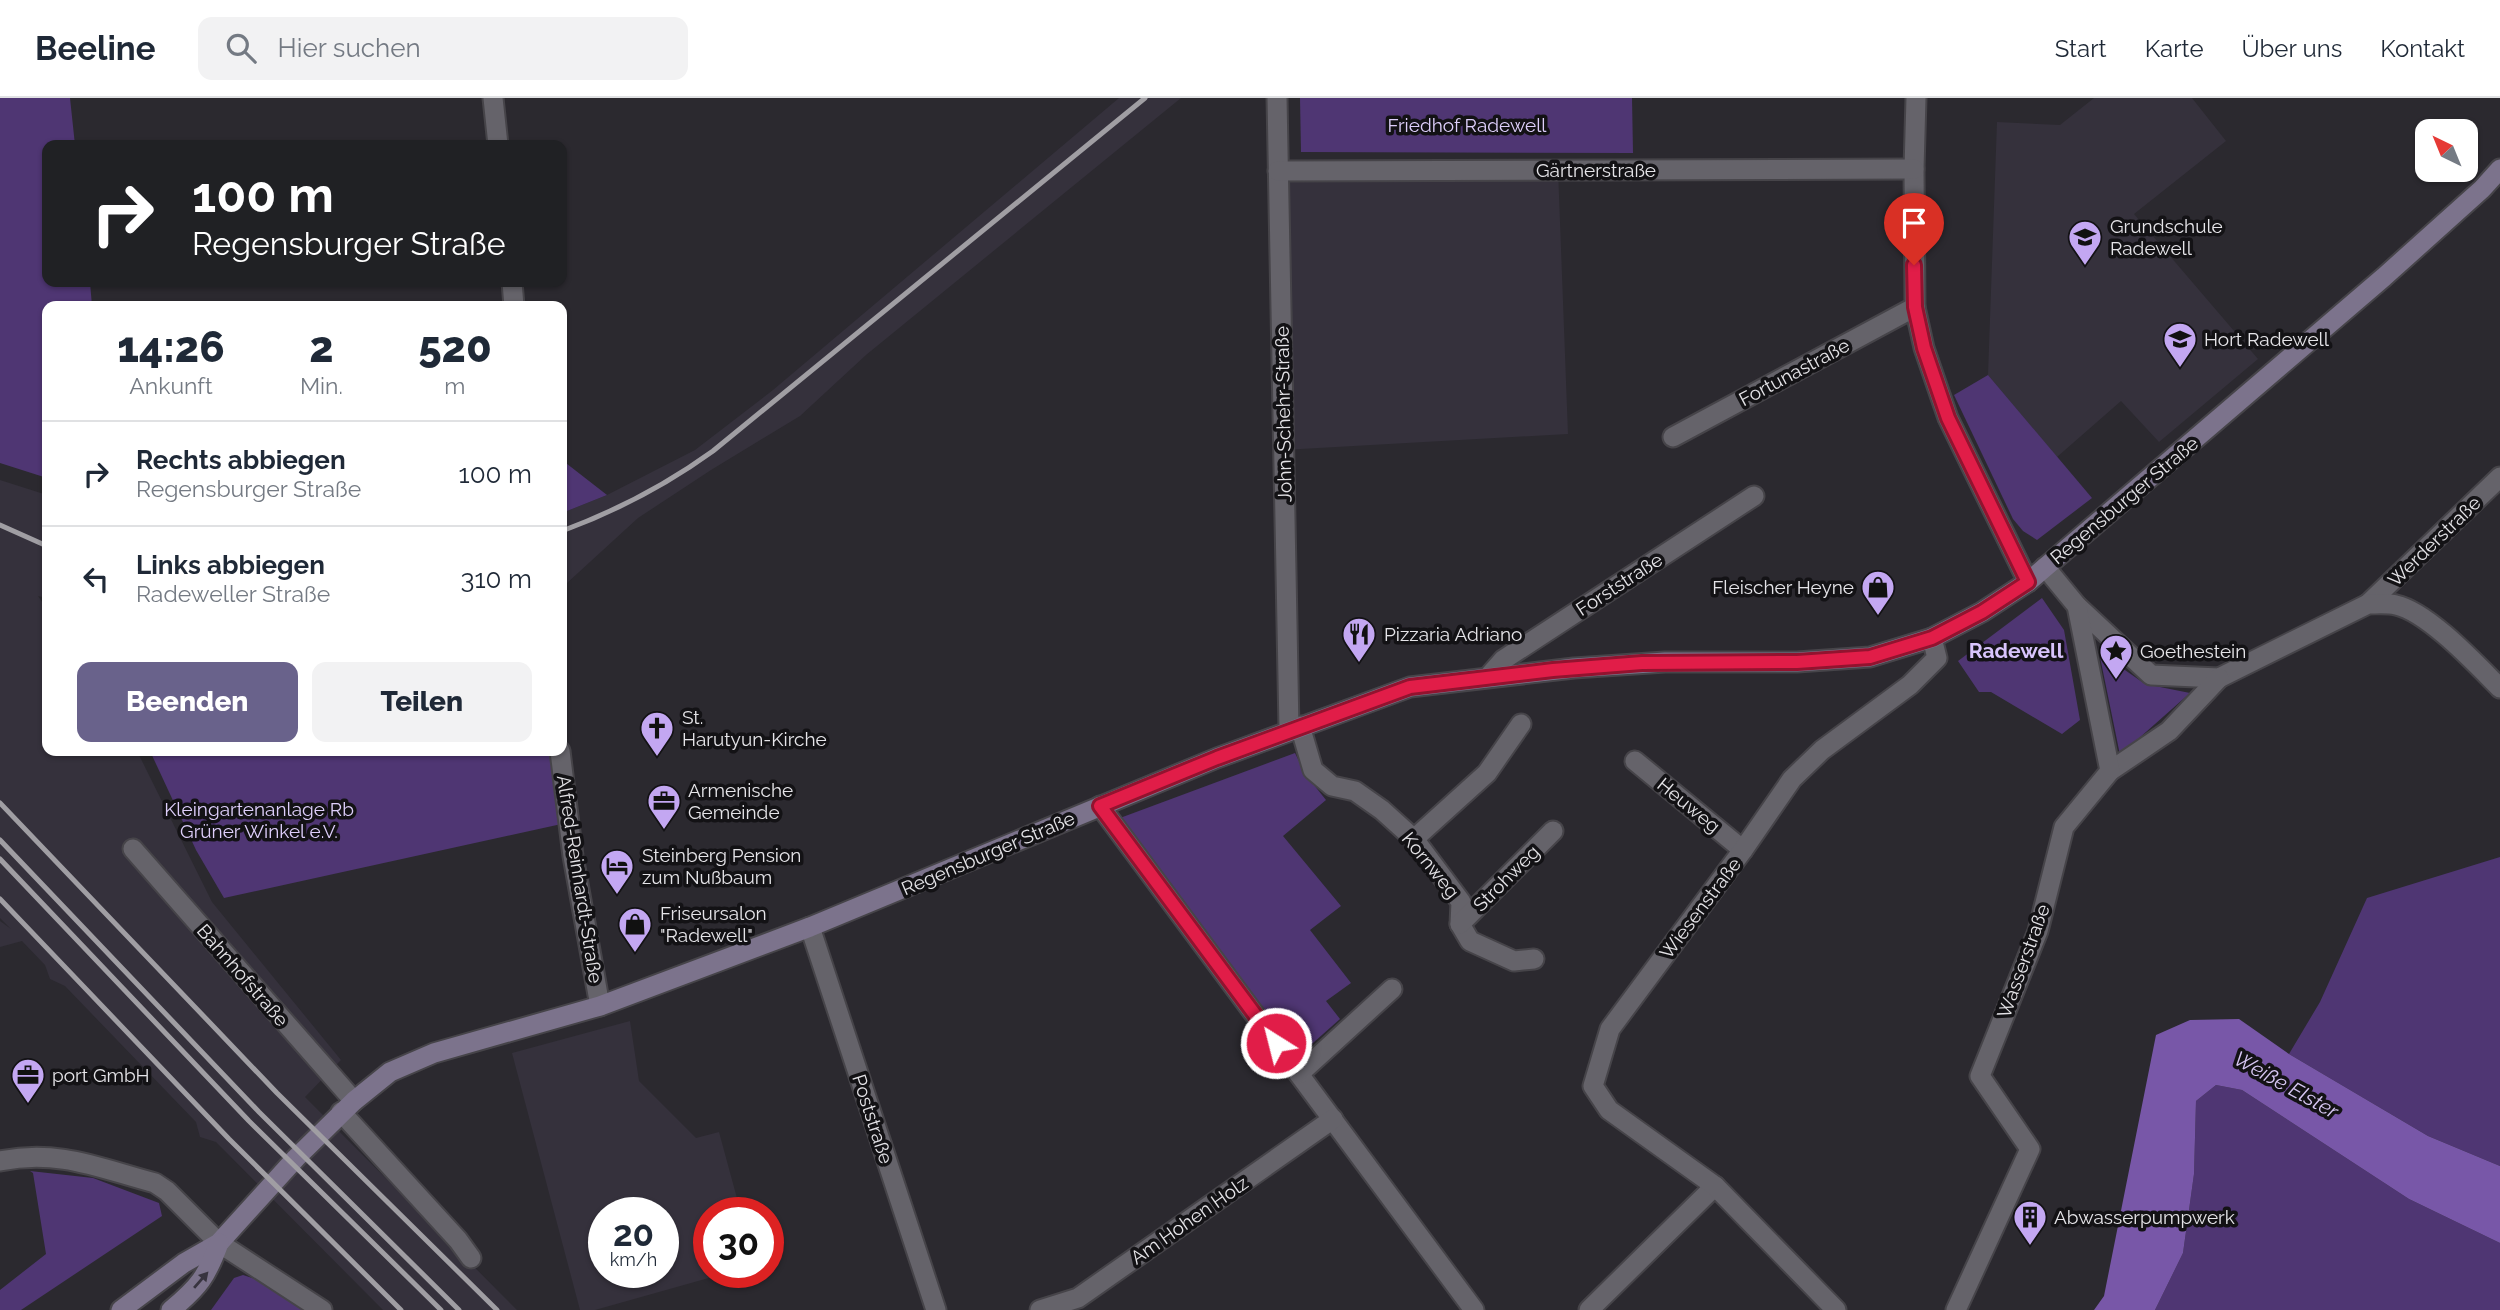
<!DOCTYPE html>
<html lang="de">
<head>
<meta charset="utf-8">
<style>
	body { margin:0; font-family:Raleway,sans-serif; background:#f2f2f3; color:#1f2937; height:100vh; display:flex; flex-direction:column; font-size:26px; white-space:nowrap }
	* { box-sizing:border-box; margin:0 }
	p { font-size:23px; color:#747a83 }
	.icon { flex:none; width:38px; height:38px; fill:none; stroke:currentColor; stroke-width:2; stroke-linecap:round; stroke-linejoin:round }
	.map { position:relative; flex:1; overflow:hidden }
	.side { position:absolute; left:42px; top:203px; width:525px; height:455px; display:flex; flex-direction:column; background:#fff; border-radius:14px; box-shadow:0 2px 5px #0004 }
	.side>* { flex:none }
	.top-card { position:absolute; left:42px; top:42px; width:525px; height:147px; border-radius:14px; box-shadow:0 2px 5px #0004; background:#202124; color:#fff; overflow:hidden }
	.needle { width:46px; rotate:317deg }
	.tools { position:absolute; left:2415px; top:21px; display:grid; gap:14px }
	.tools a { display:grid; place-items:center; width:63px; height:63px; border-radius:14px; background:#fff; box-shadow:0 2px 5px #0004; font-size:35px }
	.speed { position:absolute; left:588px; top:1099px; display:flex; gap:14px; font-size:35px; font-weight:700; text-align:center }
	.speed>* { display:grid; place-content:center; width:91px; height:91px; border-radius:50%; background:#fff; box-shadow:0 2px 5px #0004; line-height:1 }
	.speed small { font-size:18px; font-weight:400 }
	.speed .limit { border:10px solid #d22; background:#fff; color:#111 }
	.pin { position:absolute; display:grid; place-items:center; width:60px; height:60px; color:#fff; margin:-72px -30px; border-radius:50% 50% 50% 0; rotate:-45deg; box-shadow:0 0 7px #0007 }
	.pin .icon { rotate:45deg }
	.me { position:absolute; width:77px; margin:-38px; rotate:324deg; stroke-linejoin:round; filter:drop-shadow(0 0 5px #0008) }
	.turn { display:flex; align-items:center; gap:24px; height:147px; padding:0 35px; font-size:32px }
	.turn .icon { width:91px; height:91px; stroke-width:2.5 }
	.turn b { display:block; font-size:49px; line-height:60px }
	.eta { display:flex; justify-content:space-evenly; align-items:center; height:119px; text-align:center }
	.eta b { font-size:42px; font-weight:800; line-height:49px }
	.action { display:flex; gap:14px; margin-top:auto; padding:14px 35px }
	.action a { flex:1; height:80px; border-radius:14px; background:#69628b; color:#fff; font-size:28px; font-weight:800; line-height:80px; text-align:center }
	.action a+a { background:#f2f2f3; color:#1f2937 }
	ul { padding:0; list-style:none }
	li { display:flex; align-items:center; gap:21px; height:105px; padding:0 35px; border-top:2px solid #e0e1e3 }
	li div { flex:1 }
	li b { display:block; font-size:26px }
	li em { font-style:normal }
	header { display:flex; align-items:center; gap:42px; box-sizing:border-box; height:98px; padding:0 35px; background:#fff; border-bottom:2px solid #e0e1e3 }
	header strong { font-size:33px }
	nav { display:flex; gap:38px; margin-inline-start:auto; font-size:24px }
	.search { width:490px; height:63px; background:#f2f2f3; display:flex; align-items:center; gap:18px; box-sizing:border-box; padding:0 24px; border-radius:14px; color:#747a83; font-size:26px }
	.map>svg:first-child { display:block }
	.built { fill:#35313c; fill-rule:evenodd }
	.green { fill:#4f3673 }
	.water { fill:#7857a8 }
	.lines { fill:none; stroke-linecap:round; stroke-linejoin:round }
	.minor-casing { stroke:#464449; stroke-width:23 }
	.tertiary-casing { stroke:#464449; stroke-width:23 }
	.secondary-casing { stroke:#464449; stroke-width:23 }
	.minor { stroke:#65636a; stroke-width:19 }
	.tertiary { stroke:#65636a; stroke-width:19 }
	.secondary { stroke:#7c738c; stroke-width:19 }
	.rail { stroke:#a09ea3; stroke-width:5 }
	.oneway { fill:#38343f }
	.route-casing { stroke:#92132f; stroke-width:18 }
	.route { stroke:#e11d48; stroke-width:12 }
	.labels { text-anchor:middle; stroke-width:7; stroke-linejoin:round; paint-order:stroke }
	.park-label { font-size:19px; fill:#decffb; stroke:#131215 }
	.street-label { font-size:19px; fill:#e5e4e8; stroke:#131215 }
	.poi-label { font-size:19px; fill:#e5e4e8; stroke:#131215; text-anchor:start }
	.neighbourhood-label { font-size:21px; font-weight:bold; fill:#d8c4fc; stroke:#131215 }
	.water-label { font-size:21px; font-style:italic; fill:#d6c6f2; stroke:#131215 }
</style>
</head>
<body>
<header>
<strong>Beeline</strong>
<div class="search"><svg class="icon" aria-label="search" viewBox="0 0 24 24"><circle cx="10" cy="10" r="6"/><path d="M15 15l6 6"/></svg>Hier suchen</div>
<nav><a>Start</a><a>Karte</a><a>Über uns</a><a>Kontakt</a></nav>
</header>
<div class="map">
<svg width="2500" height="1212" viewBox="0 0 2500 1212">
	<rect width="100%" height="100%" fill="#2b292f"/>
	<g class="built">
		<polygon points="1119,0 1181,0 866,257 800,318 711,372 638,420 567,485 562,448 562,415 607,397 695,352 773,292"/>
		<polygon points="2094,0 2192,0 2226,43 2134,116 2258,261 2159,344 2121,303 2057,359 1988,277 1997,24 2060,27"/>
		<polygon points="1558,71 1568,336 1283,352 1278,73"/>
		<polygon points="0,382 47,397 47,500 38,498 47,511 47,653 137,653 212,804 341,962 305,999 517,1212 383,1212 216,1044 200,1039 196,1024 65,888 50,881 45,867 22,843 0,849 0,823 11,831 0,820"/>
		<path d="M630,923l9,60 57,57 23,-6 22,81h-32v59h21l-135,38h-15l-68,-257zM604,1115h59v59h-59z"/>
	</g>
	<g class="green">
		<polygon points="0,0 70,0 75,47 47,47 47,184 90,184 92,208 47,208 47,380 0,365"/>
		<polygon points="1300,0 1632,0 1633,55 1301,54"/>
		<polygon points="1988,277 2092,400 2037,442 2023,433 2013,421 1954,297"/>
		<polygon points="562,362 607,397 562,415"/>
		<polygon points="2042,500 2064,532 2080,622 2062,636 1991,594 1979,594 1958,563"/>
		<polygon points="2099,554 2145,586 2190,595 2120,657"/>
		<polygon points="150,653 552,653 566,725 224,800 196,752"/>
		<polygon points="1295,655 1306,677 1326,702 1283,738 1341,808 1310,832 1351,885 1326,903 1340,921 1296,960 1120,720"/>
		<polygon points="2500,759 2500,1068 2428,1038 2289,956 2320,904 2367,800"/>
		<polygon points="2216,987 2242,992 2409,1101 2500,1145 2500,1212 2155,1212 2183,1155 2194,1076 2196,1003"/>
		<polygon points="30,1073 93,1080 159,1105 162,1118 21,1212 0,1212 0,1192 46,1156 33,1075"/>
		<polygon points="243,1177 267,1185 306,1212 211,1212 234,1180"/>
	</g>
	<polygon class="water" points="2239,921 2289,956 2428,1038 2500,1068 2500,1145 2409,1101 2242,992 2216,987 2196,1003 2194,1076 2183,1155 2155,1212 2094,1212 2104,1198 2156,937 2190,922"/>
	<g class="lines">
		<defs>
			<g id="minor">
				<polyline points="1277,0 1289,632"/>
				<polyline points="1916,0 1914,71 1915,209 1924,250 1948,320 2028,484"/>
				<polyline points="1278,73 1914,71"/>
				<polyline points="1673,339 1915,209"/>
				<polyline points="2368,506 2500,379"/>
				<path d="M2077,508l74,69 68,3 149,-74c9,0 20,-1 28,1 32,7 80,59 104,83"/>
				<polyline points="1488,579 1503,562 1754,398"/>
				<polyline points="1300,628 1313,672 1332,688 1355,693 1382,712 1414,741 1461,804 1460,826 1470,843 1514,863 1534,861"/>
				<polyline points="1635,663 1743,752"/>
				<polyline points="2110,673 2169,633 2219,580"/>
				<polyline points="1100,708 1474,1212"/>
				<polyline points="1414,741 1487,675 1521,626"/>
				<polyline points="133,751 354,1003"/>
				<polyline points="1460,826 1553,733"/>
				<polyline points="810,829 936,1212"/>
				<polyline points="1299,976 1392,891"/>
				<polyline points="341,1014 458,1142 471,1160"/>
				<path d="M0,1063c58,-12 99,7 155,22l12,8 52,52 103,67"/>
				<polyline points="1040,1212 1078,1200 1333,1021"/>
				<polyline points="1589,1212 1715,1088"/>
				<polyline points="1836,1212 1715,1088 1609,1012 1593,988 1610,931 1743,752 1792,681 1822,652 1910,587 1937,560 1932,540"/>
				<polyline points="1956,1212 2030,1051 1980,978 2038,833 2064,729 2110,673 2077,508 2045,469"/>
			</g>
			<g id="tertiary">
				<polyline points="493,0 498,47"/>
				<polyline points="512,184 514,208"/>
				<polyline points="560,653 573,758 600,908"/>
			</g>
			<g id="secondary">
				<polyline points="121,1212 184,1165 219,1145 296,1060 354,1003 390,974 434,955 600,908 810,829 1217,660 1410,589 1574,570 1665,564 1797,564 1870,559 1932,540 1982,514 2028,484 2384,179 2482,91 2500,71"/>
				<path d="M171,1212c28,-23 36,-34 48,-67"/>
			</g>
		</defs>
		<use href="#minor" class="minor-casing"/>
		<use href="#tertiary" class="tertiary-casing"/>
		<use href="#secondary" class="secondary-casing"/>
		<use href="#minor" class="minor"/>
		<use href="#tertiary" class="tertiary"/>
		<use href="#secondary" class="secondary"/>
		<g class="rail">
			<polyline points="0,427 47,448"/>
			<path d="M562,433c54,-20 104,-46 151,-80l432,-353"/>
			<polyline points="0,705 277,995 497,1212"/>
			<polyline points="0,742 259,1014 459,1212"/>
			<polyline points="0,761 249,1023 441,1212"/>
			<polyline points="0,801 229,1041 401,1212"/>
		</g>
	</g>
	<defs><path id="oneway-solid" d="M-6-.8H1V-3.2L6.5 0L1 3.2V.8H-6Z" transform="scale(1.75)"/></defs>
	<use class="oneway" href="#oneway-solid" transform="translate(201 1182) rotate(-49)"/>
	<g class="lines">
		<defs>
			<polyline id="route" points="1276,945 1100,708 1217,660 1410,589 1553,572 1642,565 1797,564 1870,559 1932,540 1982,514 2028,484 1948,320 1924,250 1915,209 1914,167"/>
		</defs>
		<use href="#route" class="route-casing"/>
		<use href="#route" class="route"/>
	</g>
	<defs>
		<symbol id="school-pin" viewBox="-11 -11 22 30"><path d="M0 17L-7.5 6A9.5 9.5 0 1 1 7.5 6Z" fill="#c3a7f2" stroke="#131215"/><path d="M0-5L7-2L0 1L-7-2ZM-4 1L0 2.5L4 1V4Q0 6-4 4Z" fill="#111"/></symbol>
		<symbol id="shop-pin" viewBox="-11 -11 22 30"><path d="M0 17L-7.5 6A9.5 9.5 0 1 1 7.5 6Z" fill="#c3a7f2" stroke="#131215"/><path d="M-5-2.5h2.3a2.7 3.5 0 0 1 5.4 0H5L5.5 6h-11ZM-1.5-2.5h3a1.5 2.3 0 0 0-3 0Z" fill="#111"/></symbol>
		<symbol id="restaurant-pin" viewBox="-11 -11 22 30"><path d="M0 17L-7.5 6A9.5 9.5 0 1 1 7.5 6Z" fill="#c3a7f2" stroke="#131215"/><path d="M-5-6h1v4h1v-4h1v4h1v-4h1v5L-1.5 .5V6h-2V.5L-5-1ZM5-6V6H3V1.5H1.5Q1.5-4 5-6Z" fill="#111"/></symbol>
		<symbol id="sight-pin" viewBox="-11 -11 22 30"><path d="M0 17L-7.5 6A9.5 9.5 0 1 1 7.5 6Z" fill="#c3a7f2" stroke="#131215"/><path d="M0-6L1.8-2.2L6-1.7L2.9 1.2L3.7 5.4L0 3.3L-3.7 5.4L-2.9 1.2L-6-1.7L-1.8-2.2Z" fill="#111"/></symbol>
		<symbol id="church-pin" viewBox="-11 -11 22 30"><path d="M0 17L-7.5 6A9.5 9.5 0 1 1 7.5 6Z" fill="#c3a7f2" stroke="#131215"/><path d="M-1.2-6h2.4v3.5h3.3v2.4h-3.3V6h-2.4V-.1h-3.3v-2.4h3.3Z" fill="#111"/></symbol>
		<symbol id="office-pin" viewBox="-11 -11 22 30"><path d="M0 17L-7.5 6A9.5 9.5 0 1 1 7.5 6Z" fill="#c3a7f2" stroke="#131215"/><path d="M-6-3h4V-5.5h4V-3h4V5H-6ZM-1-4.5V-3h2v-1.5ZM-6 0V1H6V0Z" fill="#111"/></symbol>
		<symbol id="hotel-pin" viewBox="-11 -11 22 30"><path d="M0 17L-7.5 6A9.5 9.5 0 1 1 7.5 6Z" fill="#c3a7f2" stroke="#131215"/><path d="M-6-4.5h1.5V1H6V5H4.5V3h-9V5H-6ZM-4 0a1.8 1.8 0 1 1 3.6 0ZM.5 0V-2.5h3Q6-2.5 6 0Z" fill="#111"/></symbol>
		<symbol id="building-pin" viewBox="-11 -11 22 30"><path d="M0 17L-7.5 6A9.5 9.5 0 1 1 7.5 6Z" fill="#c3a7f2" stroke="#131215"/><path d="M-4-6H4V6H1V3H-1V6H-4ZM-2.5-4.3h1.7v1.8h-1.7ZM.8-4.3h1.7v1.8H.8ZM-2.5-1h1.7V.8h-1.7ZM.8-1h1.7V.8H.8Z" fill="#111"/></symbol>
	</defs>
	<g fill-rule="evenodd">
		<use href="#school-pin" x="2066" y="120" width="38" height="52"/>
		<use href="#school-pin" x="2161" y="222" width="38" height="52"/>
		<use href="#shop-pin" x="1859" y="470" width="38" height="52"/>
		<use href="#restaurant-pin" x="1340" y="517" width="38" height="52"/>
		<use href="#sight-pin" x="2097" y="534" width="38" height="52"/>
		<use href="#church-pin" x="638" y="611" width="38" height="52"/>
		<use href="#office-pin" x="645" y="684" width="38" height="52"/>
		<use href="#hotel-pin" x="598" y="749" width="38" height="52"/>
		<use href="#shop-pin" x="616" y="807" width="38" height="52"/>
		<use href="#office-pin" x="9" y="958" width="38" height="52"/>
		<use href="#building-pin" x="2011" y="1100" width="38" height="52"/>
	</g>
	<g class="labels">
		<g class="park-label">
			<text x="1467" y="34">Friedhof Radewell</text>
			<text x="259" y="718">Kleingartenanlage Rb<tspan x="259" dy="22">Grüner Winkel e.V.</tspan></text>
		</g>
		<g class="street-label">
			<text x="1596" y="79">Gärtnerstraße</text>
			<text transform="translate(1794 274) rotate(-28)" y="7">Fortunastraße</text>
			<text transform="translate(1283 316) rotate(-91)" y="7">John-Schehr-Straße</text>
			<text transform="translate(2124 402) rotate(-40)" y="7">Regensburger Straße</text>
			<text transform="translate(2434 443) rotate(-44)" y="7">Werderstraße</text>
			<text transform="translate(1619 486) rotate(-33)" y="7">Forststraße</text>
			<text transform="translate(1689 707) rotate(39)" y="7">Heuweg</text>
			<text transform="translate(988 755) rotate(-23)" y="7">Regensburger Straße</text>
			<text transform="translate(1431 767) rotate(51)" y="7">Kornweg</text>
			<text transform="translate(1506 780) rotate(-45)" y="7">Strohweg</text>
			<text transform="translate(580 781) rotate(81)" y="7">Alfred-Reinhardt-Straße</text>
			<text transform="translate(1700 810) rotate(-53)" y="7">Wiesenstraße</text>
			<text transform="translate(2023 863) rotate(-70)" y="7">Wasserstraße</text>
			<text transform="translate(243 877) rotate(49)" y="7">Bahnhofstraße</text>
			<text transform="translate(873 1021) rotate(72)" y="7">Poststraße</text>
			<text transform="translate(1189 1122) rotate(-35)" y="7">Am Hohen Holz</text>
		</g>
		<g class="poi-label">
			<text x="2110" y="135">Grundschule<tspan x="2110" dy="22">Radewell</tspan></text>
			<text x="2204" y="248">Hort Radewell</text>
			<text x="1854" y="496" text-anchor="end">Fleischer Heyne</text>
			<text x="1384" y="543">Pizzaria Adriano</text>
			<text x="2140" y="560">Goethestein</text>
			<text x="682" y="626">St.<tspan x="682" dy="22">Harutyun-Kirche</tspan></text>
			<text x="688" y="699">Armenische<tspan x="688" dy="22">Gemeinde</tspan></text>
			<text x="642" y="764">Steinberg Pension<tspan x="642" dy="22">zum Nußbaum</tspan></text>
			<text x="660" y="822">Friseursalon<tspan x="660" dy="22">"Radewell"</tspan></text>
			<text x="52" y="984">port GmbH</text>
			<text x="2054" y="1126">Abwasserpumpwerk</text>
		</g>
		<g class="neighbourhood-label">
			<text x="2016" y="560">Radewell</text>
		</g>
		<g class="water-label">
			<text transform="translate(2286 987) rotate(29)" y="7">Weiße Elster</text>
		</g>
	</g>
</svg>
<div class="tools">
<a><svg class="needle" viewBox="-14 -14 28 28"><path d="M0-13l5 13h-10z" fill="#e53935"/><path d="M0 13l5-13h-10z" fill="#747a83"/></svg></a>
</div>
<div class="speed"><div>20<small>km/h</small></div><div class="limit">30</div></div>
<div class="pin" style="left:1914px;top:167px;background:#d93025"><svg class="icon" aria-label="arrive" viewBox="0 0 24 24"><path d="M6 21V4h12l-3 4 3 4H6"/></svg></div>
<svg class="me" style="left:1276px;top:945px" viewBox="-20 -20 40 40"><circle r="17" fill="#e11d48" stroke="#fff" stroke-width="3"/><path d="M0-11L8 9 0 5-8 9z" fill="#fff"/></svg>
<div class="top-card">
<div class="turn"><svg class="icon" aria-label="right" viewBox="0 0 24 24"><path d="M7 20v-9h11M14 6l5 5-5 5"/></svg><div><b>100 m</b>Regensburger Straße</div></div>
</div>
<section class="side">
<div class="eta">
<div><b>14:26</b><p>Ankunft</p></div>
<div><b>2</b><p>Min.</p></div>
<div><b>520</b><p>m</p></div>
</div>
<ul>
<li><svg class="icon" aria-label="right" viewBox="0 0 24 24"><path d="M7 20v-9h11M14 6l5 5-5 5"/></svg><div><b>Rechts abbiegen</b><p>Regensburger Straße</p></div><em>100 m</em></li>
<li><svg class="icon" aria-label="left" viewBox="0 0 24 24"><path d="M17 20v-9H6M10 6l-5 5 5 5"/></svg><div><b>Links abbiegen</b><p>Radeweller Straße</p></div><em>310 m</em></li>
</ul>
<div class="action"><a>Beenden</a><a>Teilen</a></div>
</section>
</div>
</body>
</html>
